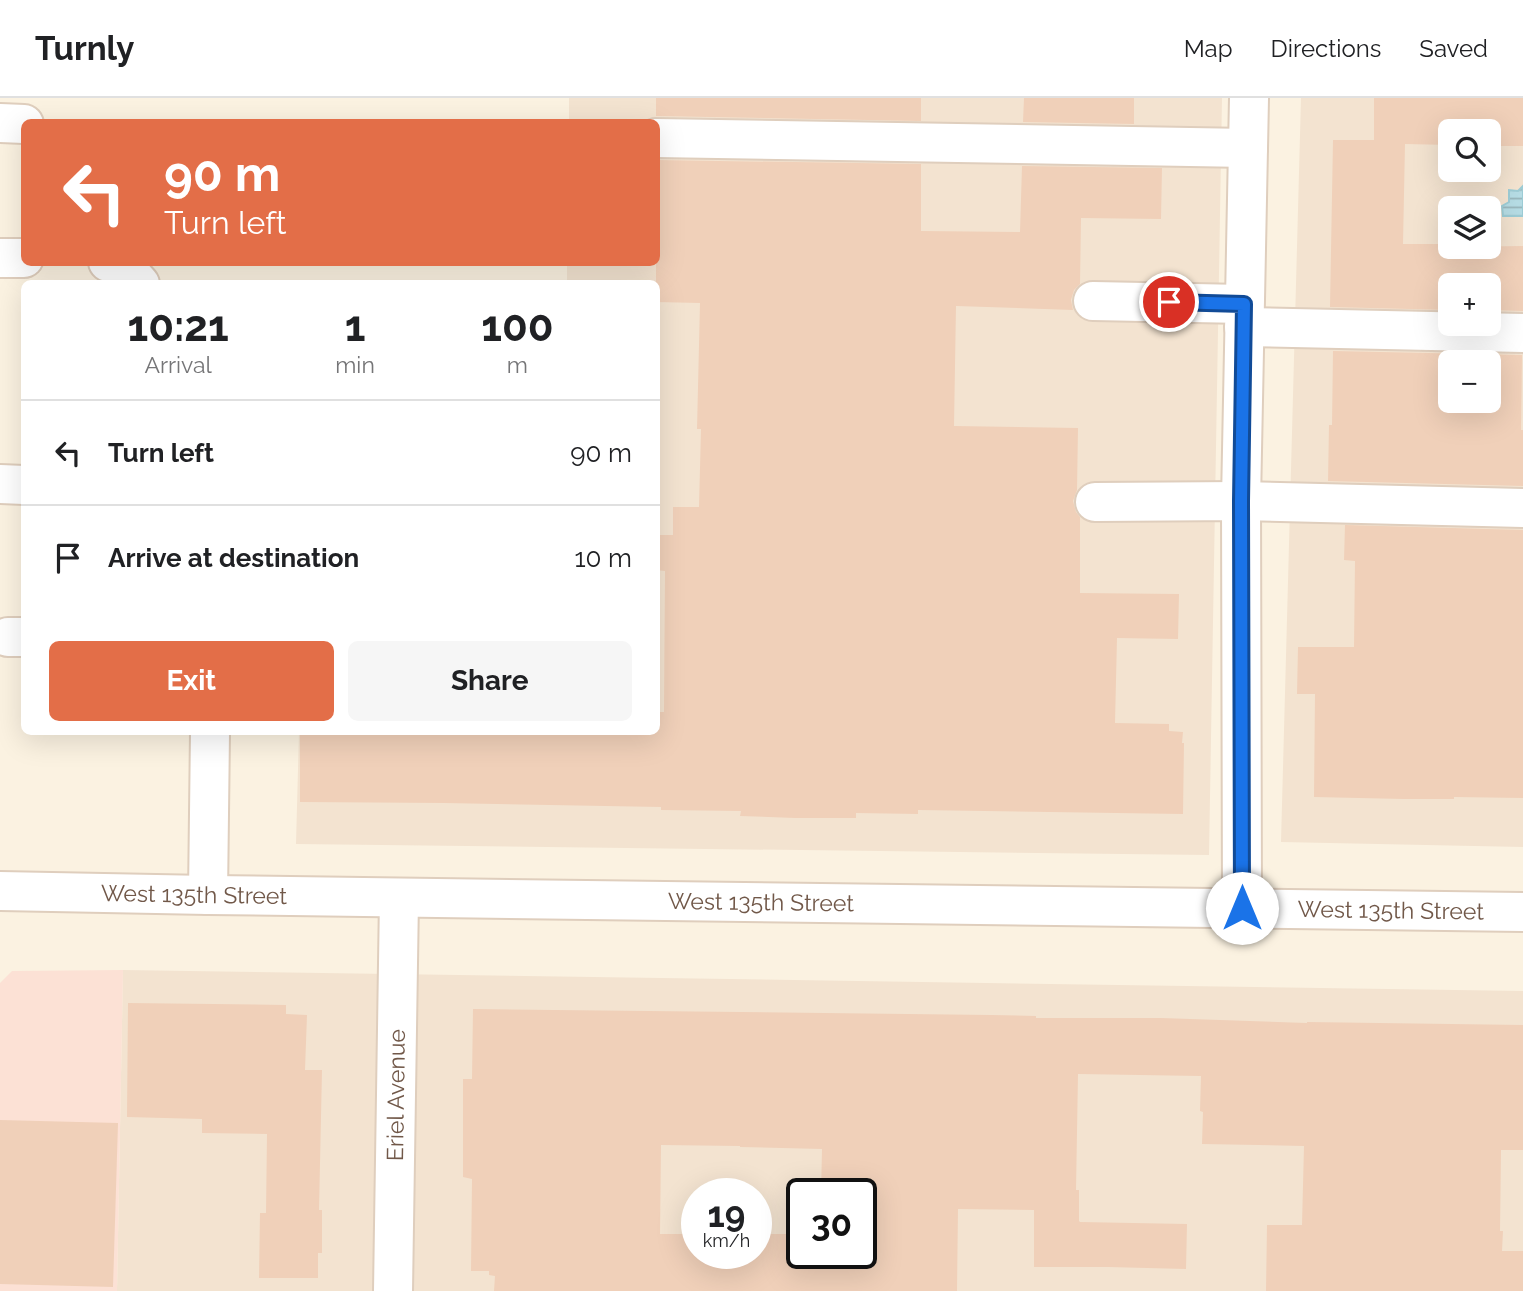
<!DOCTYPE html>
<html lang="en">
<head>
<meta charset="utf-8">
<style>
	body { margin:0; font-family:Raleway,sans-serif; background:#f6f6f6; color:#202124; height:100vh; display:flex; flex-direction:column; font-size:26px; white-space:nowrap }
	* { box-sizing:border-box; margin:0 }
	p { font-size:23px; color:#757577 }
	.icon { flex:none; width:38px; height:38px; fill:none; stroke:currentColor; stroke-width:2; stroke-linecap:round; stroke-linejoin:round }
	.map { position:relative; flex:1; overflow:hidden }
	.side { position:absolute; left:21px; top:182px; width:639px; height:455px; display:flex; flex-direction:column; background:#fff; border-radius:10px; box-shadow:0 7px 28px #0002 }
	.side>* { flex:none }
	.top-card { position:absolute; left:21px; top:21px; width:639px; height:147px; border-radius:10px; box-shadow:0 7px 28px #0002; background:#e36e48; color:#fff; overflow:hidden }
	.buttons { position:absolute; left:1438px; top:21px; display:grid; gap:14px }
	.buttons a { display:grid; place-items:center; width:63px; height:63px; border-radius:10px; background:#fff; box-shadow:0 7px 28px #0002; font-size:35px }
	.speed { position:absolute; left:681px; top:1080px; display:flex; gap:14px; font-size:35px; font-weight:700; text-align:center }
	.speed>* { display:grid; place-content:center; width:91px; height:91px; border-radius:50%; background:#fff; box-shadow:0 7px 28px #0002; line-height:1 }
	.speed small { font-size:18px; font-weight:400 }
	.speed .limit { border:4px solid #111; border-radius:10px; background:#fff; color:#111 }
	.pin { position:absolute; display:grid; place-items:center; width:60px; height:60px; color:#fff; margin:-30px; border:4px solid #fff; border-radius:50%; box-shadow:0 2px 7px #0007 }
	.me { position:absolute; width:77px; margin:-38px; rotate:0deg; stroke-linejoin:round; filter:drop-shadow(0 0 5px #0008) }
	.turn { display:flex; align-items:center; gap:24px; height:147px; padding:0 28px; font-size:32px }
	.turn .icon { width:91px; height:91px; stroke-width:2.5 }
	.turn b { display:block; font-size:49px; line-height:60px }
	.eta { display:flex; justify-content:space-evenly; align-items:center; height:119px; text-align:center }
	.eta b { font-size:42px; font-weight:700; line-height:49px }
	.button { display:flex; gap:14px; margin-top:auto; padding:14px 28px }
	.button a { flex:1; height:80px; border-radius:10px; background:#e36e48; color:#fff; font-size:28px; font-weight:700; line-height:80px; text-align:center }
	.button a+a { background:#f6f6f6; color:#202124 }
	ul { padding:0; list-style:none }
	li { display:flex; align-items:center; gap:21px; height:105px; padding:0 28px; border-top:2px solid #e0e0e0 }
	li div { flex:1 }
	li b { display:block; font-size:26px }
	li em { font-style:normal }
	header { display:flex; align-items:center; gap:42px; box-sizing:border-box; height:98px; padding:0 35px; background:#fff; border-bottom:2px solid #e0e0e0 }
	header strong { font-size:33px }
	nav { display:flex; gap:38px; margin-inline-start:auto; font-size:24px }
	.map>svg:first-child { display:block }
	.residential { fill:#f3e3d0; fill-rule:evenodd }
	.commercial { fill:#fce1d5 }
	.water { fill:url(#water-rules); stroke:#9dccd5; stroke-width:2 }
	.building { fill:#f0d0b9; fill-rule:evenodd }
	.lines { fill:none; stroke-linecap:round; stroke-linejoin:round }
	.minor-casing { stroke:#dfcebd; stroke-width:42 }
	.minor { stroke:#fff; stroke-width:38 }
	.route-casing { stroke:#114b97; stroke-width:18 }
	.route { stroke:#1a73e8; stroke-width:12 }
	.labels { text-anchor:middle; stroke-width:6; stroke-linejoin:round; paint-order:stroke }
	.street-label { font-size:23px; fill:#715849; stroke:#fff6e7 }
</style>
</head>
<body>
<header>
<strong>Turnly</strong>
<nav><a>Map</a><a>Directions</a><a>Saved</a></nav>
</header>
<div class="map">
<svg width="1523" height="1193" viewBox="0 0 1523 1193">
	<defs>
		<pattern id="water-rules" width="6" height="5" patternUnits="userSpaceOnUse" patternTransform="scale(1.75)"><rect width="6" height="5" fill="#b6dce4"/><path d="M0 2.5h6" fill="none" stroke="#98b5bb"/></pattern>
	</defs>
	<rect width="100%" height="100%" fill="#fbf2e1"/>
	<g class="residential">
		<polygon points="569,0 1222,0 1209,757 296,746 299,634 656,634 656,186 567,185 567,165 656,164 656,24 569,24"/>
		<path d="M1301,0h222v749l-242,-5zM1451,33h38v39h-38zM1451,110h38v39h-38zM1451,187h38v39h-38zM1451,264h38v39h-38z"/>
		<path d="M123,872l1400,21v300h-1406zM696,1096h60v59h-60zM802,1096h59v59h-59z"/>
	</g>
	<polygon class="commercial" points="123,872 117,1193 0,1193 0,885 12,873"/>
	<polygon class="water" points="1523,88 1523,118 1503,118 1502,108 1509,104 1509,92 1518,93"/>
	<g class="building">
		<polygon points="656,0 921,0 921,23 656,18"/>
		<polygon points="1024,0 1134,0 1134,26 1023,24"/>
		<polygon points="1374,0 1523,0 1523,48 1489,48 1489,33 1451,33 1451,47 1405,46 1403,146 1451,146 1451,149 1523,148 1523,213 1489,212 1489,187 1451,187 1451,212 1330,209 1333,42 1374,42"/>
		<polygon points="656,62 921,66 921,133 1020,134 1022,68 1162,70 1161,121 1081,120 1080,186 1074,192 1071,202 1073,212 956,208 954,328 1078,330 1077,392 1073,403 1076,414 1080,419 1080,495 1179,496 1178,541 1117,540 1115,625 1169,626 1169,633 1183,634 1182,645 1184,645 1183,716 918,712 918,716 856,715 856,720 795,720 740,718 741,713 661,712 661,709 444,705 300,704 300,634 656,634 656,614 664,614 665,473 656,472 656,437 673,437 673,409 699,409 701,331 697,331 700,205 656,204"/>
		<path d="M1333,253l189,4 -1,75h2v56l-195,-5 1,-56h3zM1451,264h38v39h-38z"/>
		<polygon points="1345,427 1523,432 1523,700 1454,699 1454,701 1404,701 1314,699 1315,596 1297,596 1298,549 1354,549 1355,463 1344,462"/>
		<polygon points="128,905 286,907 286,916 307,917 305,972 322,972 319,1112 322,1112 322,1155 318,1155 318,1180 259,1180 260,1115 266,1115 267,1036 202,1035 202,1021 127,1019"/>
		<path d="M473,911l518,6 45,1v2h125l146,5v-1l216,3v125h-22l-1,81h3l-1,20h21v40h-257l1,-66h35l2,-79 -102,-2 1,-32 -3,-1 1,-35 -123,-2 -2,116h3v31l1,1 107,2 -1,45 -78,-2h-74v-57l-76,-1 -1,82h-463l1,-15 -6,-1v-4h-18l1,-92 -9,-2v-98h9zM661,1047l79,1v1l82,2 -1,45h40v59h-59v-19h-46v19h-60v-19h-36z"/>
		<polygon points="0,1022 118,1025 113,1189 0,1186"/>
	</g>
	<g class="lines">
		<defs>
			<g id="minor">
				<polyline points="0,25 24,26"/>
				<polyline points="656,40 1248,50"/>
				<polyline points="0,160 24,160"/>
				<polyline points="108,164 125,169 140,186"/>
				<polyline points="1093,203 1244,206"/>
				<polyline points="1244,229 1523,235"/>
				<polyline points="0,386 24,387"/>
				<polyline points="1095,404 1241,403 1523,410"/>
				<polyline points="8,539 24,539"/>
				<path id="s1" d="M0,793l208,4 1315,17"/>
				<polyline points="208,797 210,634"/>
				<polyline points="1242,810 1241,403 1249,0"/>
				<path id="s2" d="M393,1193l6,-393"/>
			</g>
		</defs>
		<use href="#minor" class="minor-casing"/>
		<use href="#minor" class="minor"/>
	</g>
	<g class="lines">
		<defs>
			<polyline id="route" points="1169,204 1244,206 1241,403 1242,810"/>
		</defs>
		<use href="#route" class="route-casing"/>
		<use href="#route" class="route"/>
	</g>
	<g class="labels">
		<g class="street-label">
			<text dy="8" stroke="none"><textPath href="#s1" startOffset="194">West 135th Street</textPath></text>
			<text dy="8" stroke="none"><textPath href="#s1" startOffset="761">West 135th Street</textPath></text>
			<text dy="8" stroke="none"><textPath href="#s1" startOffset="1391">West 135th Street</textPath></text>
			<text dy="8" stroke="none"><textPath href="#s2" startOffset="196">Eriel Avenue</textPath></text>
		</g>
	</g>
</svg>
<div class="buttons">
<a><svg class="icon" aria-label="search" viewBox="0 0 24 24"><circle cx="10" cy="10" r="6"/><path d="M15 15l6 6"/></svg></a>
<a><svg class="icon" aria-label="layers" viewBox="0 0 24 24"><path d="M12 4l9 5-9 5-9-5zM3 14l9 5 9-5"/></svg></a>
<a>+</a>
<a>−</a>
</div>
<div class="speed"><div>19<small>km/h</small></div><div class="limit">30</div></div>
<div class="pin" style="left:1169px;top:204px;background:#d93025"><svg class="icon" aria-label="arrive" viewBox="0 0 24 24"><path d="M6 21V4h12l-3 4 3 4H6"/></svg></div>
<svg class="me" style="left:1242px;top:810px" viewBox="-20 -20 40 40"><circle r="19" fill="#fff"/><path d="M0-13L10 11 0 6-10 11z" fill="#1a73e8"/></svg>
<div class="top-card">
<div class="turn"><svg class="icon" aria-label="left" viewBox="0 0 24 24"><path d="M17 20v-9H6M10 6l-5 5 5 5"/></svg><div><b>90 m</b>Turn left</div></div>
</div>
<section class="side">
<div class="eta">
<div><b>10:21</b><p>Arrival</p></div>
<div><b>1</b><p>min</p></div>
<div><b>100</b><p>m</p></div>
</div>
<ul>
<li><svg class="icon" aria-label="left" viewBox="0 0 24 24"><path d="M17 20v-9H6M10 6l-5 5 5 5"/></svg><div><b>Turn left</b></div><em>90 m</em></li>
<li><svg class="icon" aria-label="arrive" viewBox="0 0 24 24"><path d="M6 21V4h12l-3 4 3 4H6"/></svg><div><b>Arrive at destination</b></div><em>10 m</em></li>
</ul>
<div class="button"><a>Exit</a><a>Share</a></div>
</section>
</div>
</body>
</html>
